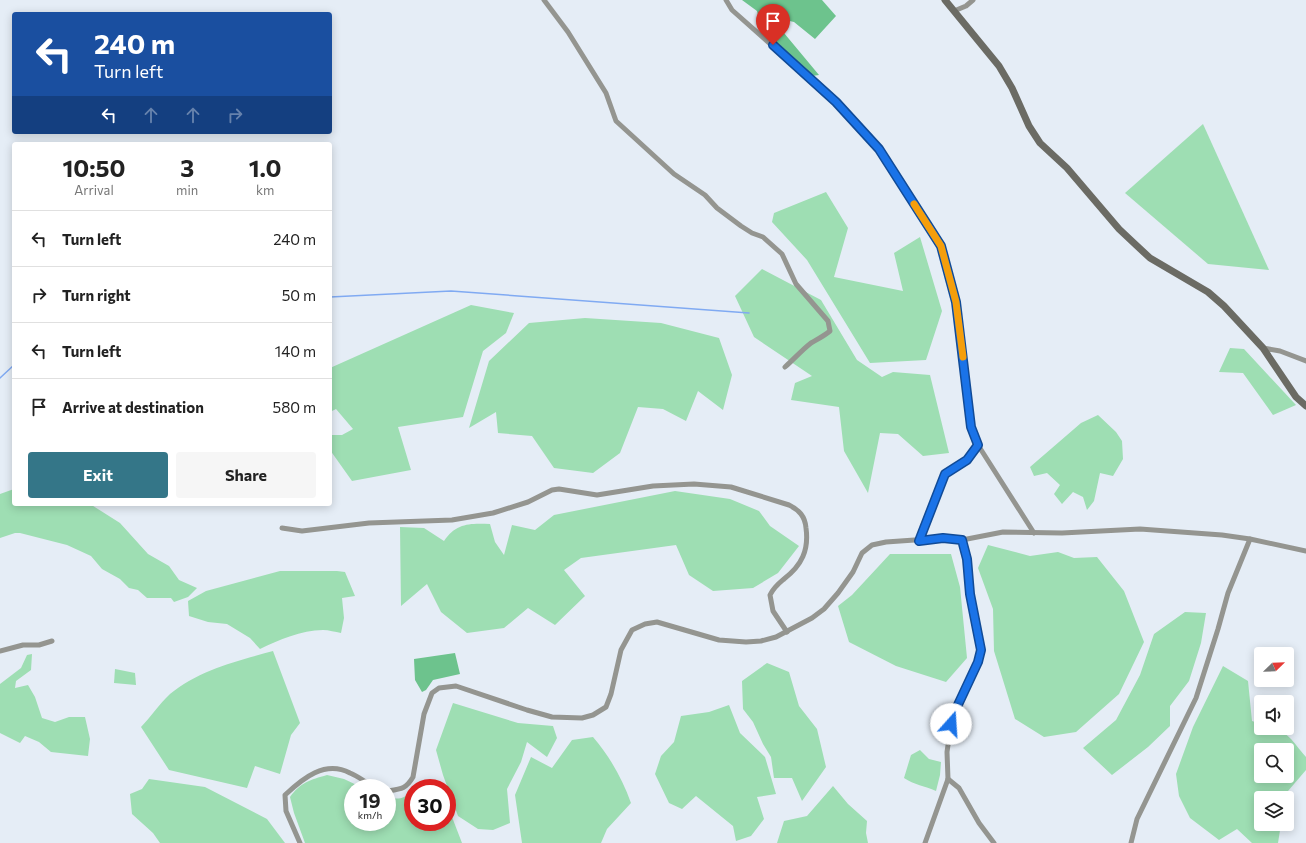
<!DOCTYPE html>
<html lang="en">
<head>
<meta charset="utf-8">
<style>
	body { margin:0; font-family:Commissioner,sans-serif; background:#f6f6f6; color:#222; height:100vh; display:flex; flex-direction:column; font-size:15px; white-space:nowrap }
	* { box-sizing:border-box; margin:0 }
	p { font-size:13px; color:#767676 }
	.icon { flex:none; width:22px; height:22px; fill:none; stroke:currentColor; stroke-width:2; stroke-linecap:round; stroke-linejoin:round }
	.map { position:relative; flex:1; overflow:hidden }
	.sheet { position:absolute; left:12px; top:142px; width:320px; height:364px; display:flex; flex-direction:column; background:#fff; border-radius:4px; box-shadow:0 2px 10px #0003 }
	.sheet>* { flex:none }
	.top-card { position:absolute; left:12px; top:12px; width:320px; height:122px; border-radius:4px; box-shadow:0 2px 10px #0003; background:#1a4fa0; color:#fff; overflow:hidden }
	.needle { width:26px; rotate:67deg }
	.controls { position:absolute; left:1254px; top:647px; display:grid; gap:8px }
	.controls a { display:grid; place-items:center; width:40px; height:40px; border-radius:4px; background:#fff; box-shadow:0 2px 10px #0003; font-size:20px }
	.speed { position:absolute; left:344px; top:779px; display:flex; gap:8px; font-size:20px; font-weight:700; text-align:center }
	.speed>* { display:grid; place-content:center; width:52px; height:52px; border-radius:50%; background:#fff; box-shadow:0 2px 10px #0003; line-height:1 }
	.speed small { font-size:10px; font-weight:400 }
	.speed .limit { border:6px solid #d22; background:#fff; color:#111 }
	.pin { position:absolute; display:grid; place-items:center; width:34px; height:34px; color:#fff; margin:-41px -17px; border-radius:50% 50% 50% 0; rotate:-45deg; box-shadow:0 0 4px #0007 }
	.pin .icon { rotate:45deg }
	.me { position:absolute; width:44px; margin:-22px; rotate:19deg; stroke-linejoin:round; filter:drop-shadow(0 0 3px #0008) }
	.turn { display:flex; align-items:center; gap:14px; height:84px; padding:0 16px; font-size:18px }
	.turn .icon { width:52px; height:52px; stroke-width:2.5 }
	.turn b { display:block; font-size:28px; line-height:34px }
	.lanes { display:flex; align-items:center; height:38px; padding:0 16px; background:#0003; justify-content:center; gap:20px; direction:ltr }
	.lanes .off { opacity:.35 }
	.eta { display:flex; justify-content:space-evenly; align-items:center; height:68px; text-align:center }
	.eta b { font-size:24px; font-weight:700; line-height:28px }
	.button { display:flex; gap:8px; margin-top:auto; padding:8px 16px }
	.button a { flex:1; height:46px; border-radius:4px; background:#347688; color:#fff; font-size:16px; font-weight:700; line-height:46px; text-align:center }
	.button a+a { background:#f6f6f6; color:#222 }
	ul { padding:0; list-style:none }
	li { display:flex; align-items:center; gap:12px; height:56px; padding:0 16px; border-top:1px solid #e0e0e0 }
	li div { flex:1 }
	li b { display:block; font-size:15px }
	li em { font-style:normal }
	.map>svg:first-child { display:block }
	.green { fill:#9edeb3; fill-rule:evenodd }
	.forest { fill:#6dc38d }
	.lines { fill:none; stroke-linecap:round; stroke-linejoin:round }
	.stream { stroke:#80aaf2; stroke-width:1.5 }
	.street { stroke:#949590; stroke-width:5 }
	.secondary { stroke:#6b6b64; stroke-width:7 }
	.route-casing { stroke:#114b97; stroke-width:10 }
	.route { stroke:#1a73e8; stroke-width:7 }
	.slow { stroke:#f59e0b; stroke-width:7 }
</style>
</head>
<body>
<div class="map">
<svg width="1306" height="843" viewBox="0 0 1306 843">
	<rect width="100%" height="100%" fill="#e5edf6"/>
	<g class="green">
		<polygon points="1203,124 1269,270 1208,264 1125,193"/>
		<polygon points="826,192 848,228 834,277 903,291 894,253 920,237 942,311 926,360 870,363 807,260 772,222 774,213"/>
		<polygon points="762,269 821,300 857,360 882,377 893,372 930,375 949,453 923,456 898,434 880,433 868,493 844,451 839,407 791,400 795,383 812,376 754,337 735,296"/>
		<polygon points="471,305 514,313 506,333 483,351 463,417 398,427 411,470 352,481 330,450 330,435 342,435 353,429 336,409 330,412 330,368"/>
		<polygon points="585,318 661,323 719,338 732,375 723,410 698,391 686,421 663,409 638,407 620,453 593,473 554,468 532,436 498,433 496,412 469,428 489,361 529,323"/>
		<polygon points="1230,348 1244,349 1296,405 1273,415 1243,373 1219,372"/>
		<polygon points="1098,415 1116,432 1122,441 1123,459 1113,476 1100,473 1094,501 1087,510 1083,497 1073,492 1062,504 1054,494 1060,485 1047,473 1034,476 1030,467 1081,423"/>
		<polygon points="14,489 14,504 90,504 120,523 148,554 169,566 179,580 197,588 188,597 174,602 171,598 147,598 138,590 129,588 120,579 102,569 91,556 67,545 20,533 15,533 0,538 0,494"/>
		<path d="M675,491l55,8 29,12 11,15 29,20 -21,27 -25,15 -40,3 -24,-16 -13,-30 -95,13 -17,12 21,26 -30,29 -27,-17 -24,20 -37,5 -26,-21 -14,-28 -26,22 -1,-79 24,1 20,13c12,-18 26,-18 46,-17l5,18 9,13 8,-30 23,5 19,-15z"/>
		<polygon points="988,545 1030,556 1058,552 1074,558 1097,557 1124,591 1144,642 1119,694 1076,732 1044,737 1015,719 994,651 993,609 978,568"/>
		<polygon points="890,554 951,554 960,587 967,658 946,682 896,666 849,642 838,606 852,595"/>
		<path d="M280,571h57l8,1 10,24 -13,2 2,20 -3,15c-6,-1 -12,-3 -18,-3 -22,0 -44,10 -63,19l-10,-11 -23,-14 -19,-2 -19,-6 -1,-15 18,-10z"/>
		<polygon points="1185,612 1206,613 1201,643 1189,681 1170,706 1170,726 1148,747 1112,775 1083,748 1116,720 1140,675 1154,634"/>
		<path d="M273,651l27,72 -9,12 -11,39 -25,-8 -8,22 -78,-18 -28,-43c10,-10 18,-23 29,-33 29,-24 67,-33 103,-43z"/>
		<polygon points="32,654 31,670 16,681 15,688 28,685 35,697 42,718 55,722 69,717 85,717 90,739 88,756 51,752 39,742 25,736 20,743 0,733 0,684 21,668 27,655"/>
		<polygon points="767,663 789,672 799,706 817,729 826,767 802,801 792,778 774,778 771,757 763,744 753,722 743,709 742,681"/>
		<path d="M1223,666l25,15 4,40 9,3v4c27,0 29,11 45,29v13l-24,28h-21v26h20l-3,19h-26l-15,-14 -18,11 -29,-22 -11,-22 -3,-22 17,-47zM1261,750h26v26h-26z"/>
		<polygon points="115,669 135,673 136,685 114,683"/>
		<polygon points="453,703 518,723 553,726 557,738 547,757 527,742 521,762 507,789 510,823 493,830 478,829 458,816 443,775 436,750"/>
		<polygon points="729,705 740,733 765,757 776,794 757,797 764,819 751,836 736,841 733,826 696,796 682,809 669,803 655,774 661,756 674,742 681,716 709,712"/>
		<path d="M593,737c17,20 29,41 38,66l-24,26 -6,14h-79l-7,-48 16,-38 21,11 20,-28z"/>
		<path d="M920,750l9,9 12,3 -1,13 -4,16c-11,-5 -22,-6 -32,-13l7,-23z"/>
		<path d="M327,775l17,4 19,9h-10v34h34v-25c10,3 17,2 24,-5l2,2v28h34v-7l5,2 10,26h-157l-11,-30 -4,-16c11,-15 20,-17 37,-22z"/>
		<polygon points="149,779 205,787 267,819 285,843 160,843 153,833 132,814 130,794 142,789"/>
		<polygon points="833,786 848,804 867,821 866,833 868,843 777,843 784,821 807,816"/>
	</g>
	<g class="forest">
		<polygon points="742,0 822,0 836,16 815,39 794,22 781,19 779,27 819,75 812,76 762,32 757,11"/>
		<polygon points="455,653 460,674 433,680 426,690 422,692 415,680 414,659"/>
	</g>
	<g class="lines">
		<g class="stream">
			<polyline points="330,297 451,291 749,313"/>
			<polyline points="0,378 14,365"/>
		</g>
		<g class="street">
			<path d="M544,0l24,32 38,61 10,28 58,53 31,21 12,13 24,18 11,7 11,4 19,17 14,30 32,37 2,10c-6,5 -12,8 -19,12 -9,7 -17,16 -26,24"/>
			<polyline points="726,0 732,10 836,102 879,149 941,246 956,302 971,427 978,445 1034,533"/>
			<polyline points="954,11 966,6 973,0"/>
			<polyline points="1263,348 1280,351 1306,361"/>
			<path d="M282,528l20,3 67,-8 83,-3 41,-7 35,-11 24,-12 7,-1 38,6 56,-9 41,-2 37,3 58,18c10,5 16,11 17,23 3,22 -4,37 -22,51 -6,5 -10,8 -14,16l3,16 14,21"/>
			<polyline points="919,541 945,474 967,460 978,445"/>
			<polyline points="0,651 23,645 39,645 52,641"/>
			<polyline points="948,779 959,788 979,823 994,843"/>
			<path d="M387,791c14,-2 19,-2 26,-14l11,-63 8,-21 7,-5 17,-2 71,24 25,7 30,1 11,-3 13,-8 5,-13 10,-44 11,-20 13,-6 12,-2 62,18 27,2 15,-1 15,-4 36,-19 12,-9 14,-16 15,-21 9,-19 10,-8 14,-3 57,-4 19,2 41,-8 59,1 78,-4 82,6 28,4 56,12"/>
			<path d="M300,843l-14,-32 -1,-16c18,-17 40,-35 65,-22 10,4 17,11 27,15"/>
			<polyline points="925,843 948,779 947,752 951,724 956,709 978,662 981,650 970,594 967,559 962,540"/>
			<polyline points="1131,843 1137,819 1196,698 1218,629 1228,593 1250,539"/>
		</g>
		<polyline class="secondary" points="945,0 999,66 1012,88 1029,126 1040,143 1067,168 1119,229 1136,245 1150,258 1208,292 1224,306 1263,348 1296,397 1306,406"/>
	</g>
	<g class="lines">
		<defs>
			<polyline id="route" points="773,45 836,102 879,149 941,246 956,302 971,427 978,445 967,460 945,474 919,541 943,538 962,540 967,559 970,594 981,650 978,662 956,709 951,724"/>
		</defs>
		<use href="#route" class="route-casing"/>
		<use href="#route" class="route"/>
		<polyline class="slow" points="914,204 941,246 956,302 963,357"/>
	</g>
</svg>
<div class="controls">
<a><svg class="needle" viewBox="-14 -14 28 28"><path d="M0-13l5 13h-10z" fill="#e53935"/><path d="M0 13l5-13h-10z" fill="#767676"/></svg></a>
<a><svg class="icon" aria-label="sound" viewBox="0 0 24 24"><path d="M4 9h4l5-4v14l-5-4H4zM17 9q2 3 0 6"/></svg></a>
<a><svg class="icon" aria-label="search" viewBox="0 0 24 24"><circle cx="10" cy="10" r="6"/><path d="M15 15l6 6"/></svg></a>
<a><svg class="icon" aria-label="layers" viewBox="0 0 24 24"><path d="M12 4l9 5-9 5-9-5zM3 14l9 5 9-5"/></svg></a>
</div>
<div class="speed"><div>19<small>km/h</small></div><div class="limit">30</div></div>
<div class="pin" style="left:773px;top:45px;background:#d93025"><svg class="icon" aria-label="arrive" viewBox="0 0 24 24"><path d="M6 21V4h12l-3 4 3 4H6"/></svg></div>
<svg class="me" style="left:951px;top:724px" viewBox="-20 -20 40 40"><circle r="19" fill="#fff"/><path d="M0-13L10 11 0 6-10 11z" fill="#1a73e8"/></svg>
<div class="top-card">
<div class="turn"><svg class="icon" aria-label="left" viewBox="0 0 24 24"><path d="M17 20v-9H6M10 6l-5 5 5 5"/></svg><div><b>240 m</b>Turn left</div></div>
<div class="lanes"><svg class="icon" aria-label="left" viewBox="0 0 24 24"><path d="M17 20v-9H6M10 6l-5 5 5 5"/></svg><svg class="icon off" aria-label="ahead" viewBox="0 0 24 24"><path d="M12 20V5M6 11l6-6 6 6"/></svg><svg class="icon off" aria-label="ahead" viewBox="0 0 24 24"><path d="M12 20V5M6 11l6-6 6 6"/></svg><svg class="icon off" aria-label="right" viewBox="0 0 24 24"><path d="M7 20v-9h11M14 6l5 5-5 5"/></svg></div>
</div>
<section class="sheet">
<div class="eta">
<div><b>10:50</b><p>Arrival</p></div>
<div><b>3</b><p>min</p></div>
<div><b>1.0</b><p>km</p></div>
</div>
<ul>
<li><svg class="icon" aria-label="left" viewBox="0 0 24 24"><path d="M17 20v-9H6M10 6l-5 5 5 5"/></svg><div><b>Turn left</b></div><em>240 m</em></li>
<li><svg class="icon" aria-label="right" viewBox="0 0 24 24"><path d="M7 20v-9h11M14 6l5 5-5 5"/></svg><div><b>Turn right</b></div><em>50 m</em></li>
<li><svg class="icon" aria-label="left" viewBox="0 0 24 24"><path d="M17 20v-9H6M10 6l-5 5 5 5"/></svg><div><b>Turn left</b></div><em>140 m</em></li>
<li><svg class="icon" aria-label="arrive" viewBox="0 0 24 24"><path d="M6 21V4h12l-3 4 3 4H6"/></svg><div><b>Arrive at destination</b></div><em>580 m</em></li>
</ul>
<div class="button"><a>Exit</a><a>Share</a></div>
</section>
</div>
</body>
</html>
